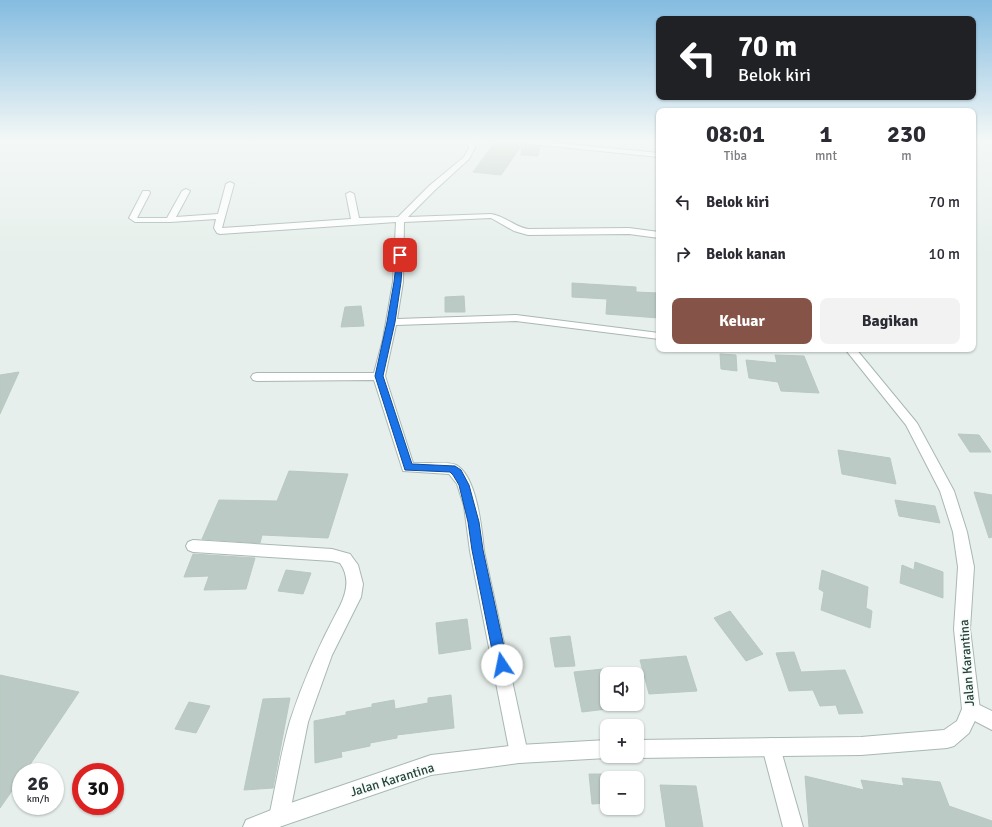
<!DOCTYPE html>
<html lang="id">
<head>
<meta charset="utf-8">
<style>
	body { margin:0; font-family:Signika,sans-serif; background:#f2f2f3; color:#2b2b33; height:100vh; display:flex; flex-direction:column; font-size:15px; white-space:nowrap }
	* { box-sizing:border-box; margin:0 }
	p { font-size:13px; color:#7c7c81 }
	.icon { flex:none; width:22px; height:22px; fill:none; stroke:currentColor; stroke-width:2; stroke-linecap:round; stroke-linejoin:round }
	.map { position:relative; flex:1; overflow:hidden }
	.details { position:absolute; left:656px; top:108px; width:320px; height:244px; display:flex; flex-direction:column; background:#fff; border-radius:8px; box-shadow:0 1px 3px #0004 }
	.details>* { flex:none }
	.hud { position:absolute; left:656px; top:16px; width:320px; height:84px; border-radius:8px; box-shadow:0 1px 3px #0004; background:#202124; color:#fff; overflow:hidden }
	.buttons { position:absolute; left:600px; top:667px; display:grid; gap:8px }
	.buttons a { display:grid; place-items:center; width:44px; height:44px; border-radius:8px; background:#fff; box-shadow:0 1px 3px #0004; font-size:20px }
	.speed { position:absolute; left:12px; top:763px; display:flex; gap:8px; font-size:20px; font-weight:700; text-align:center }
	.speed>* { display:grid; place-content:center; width:52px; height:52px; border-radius:50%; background:#fff; box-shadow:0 1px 3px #0004; line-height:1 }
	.speed small { font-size:10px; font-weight:400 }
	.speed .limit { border:6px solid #d22; background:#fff; color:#111 }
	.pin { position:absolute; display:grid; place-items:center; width:34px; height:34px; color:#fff; margin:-17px; border-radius:8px; box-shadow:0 2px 6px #0006 }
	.me { position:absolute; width:44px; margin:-22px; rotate:349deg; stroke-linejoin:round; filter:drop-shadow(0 0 3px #0008) }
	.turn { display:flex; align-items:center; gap:14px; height:84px; padding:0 16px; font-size:18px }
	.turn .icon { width:52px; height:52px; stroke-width:2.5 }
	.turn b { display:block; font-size:28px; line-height:34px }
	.eta { display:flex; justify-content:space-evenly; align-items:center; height:68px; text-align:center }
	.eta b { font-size:24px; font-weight:700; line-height:28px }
	.cta { display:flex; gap:8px; margin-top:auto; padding:8px 16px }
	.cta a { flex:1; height:46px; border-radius:8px; background:#855347; color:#fff; font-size:16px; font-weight:700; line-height:46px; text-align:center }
	.cta a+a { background:#f2f2f3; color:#2b2b33 }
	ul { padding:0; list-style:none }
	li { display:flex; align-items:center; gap:12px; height:52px; padding:0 16px }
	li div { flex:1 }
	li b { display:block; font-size:15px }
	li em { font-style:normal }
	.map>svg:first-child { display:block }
	.building { fill:#bbcac4; stroke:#b8c9c2 }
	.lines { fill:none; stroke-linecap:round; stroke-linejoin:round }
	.minor-casing { stroke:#a8b8b2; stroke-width:2 }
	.tertiary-casing { stroke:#a8b8b2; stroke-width:2 }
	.minor { fill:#fff; fill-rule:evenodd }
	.tertiary { fill:#fff; fill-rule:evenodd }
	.route { fill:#1a73e8; stroke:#114b97 }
	.labels { text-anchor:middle; stroke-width:3.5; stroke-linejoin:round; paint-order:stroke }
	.near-street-label { font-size:13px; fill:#24423a; stroke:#f7fbf9 }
</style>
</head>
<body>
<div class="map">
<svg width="992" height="827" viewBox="0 0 992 827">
	<rect width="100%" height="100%" fill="#e6efeb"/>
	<g class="building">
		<polygon points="494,143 521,144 540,146 538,156 521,155 522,145 501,175 473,172"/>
		<polygon points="572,283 636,287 636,292 659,293 659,318 606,314 607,299 572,297"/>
		<polygon points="464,296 465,312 445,312 445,297"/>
		<polygon points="361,306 364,326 341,327 345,307"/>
		<polygon points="720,354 736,355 737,371 721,369"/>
		<polygon points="775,355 804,356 819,393 781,391 778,382 749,378 746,360 777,363"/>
		<polygon points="19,372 0,414 0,375"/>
		<polygon points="958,434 979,435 991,452 970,452"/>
		<polygon points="838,450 890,458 896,484 842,474"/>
		<polygon points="289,471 348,474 328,538 262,535 260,543 202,539 219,500 277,501"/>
		<polygon points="974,492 992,495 992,537 989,538"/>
		<polygon points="895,500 935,506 940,523 899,516"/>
		<polygon points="193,554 255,558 246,589 204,590 209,576 184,577"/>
		<polygon points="915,562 943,572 943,598 900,583 902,565 914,570"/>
		<polygon points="286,570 311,573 303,594 278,591"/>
		<polygon points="822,570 868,587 866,608 872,611 870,628 821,610 824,592 819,589"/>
		<polygon points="730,611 763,654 746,661 714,618"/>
		<polygon points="467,619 471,649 439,654 436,623"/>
		<polygon points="570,636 575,666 555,667 550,638"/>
		<polygon points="794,652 801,672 845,670 863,713 839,714 836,705 820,706 813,690 789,691 776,653"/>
		<polygon points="686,656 697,691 649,694 640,660"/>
		<polygon points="603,669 607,686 607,709 582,712 574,672"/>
		<polygon points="0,675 79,692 25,772 21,772 21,778 0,808"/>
		<polygon points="451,695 454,728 397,735 397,738 370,743 370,746 341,752 342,757 315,763 314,721 346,715 346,712 372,707 372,704 394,700 395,709 428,703 428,698"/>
		<polygon points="290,698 273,788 244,790 263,699"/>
		<polygon points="189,702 210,706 196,733 175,729"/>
		<polygon points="589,774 607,774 607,803 592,804"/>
		<polygon points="805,776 864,790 861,780 904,786 902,778 940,782 949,806 992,821 992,827 809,827"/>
		<polygon points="660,785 696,786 703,827 666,827"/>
	</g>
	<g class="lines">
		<defs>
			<g id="minor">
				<path d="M467,141h6l2,7 -6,11 -34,31 -27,27 83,-3c14,2 24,13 37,15l101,-1 30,4v6l-30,-4 -101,1 -14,-4 -23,-13 -87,4 -1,60 -6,37 119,-4 143,18v6l-143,-18 -120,4 -11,51 28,87c10,1 35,-2 43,2 21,11 26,65 28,86l44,203 -2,7 -7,2 -7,-2 -2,-7 -40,-203 -6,-45 -7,-22 -8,-10 -46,-3 -29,-91 -117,1 -4,-1 -2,-3 2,-3 4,-1h117l9,-34 10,-57 3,-60 -176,12 -3,-1 -3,-5 2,-9 -46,3h-35l-6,-4 14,-27h6l1,2 -13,25h30l15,-27 4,-2 4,2 -14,26 42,-3 8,-30 4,-2 4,2 -12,44 129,-9 -5,-25 4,-2 4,2 5,24 39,-1 31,-31 35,-29 5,-9z"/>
				<polygon points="518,141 536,141 659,153 659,157 521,143"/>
				<path d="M193,540l139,9 18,5 8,11 5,19 -2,13 -29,58 -24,67 -19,95 -3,7 -7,3 -7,-3 -3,-7c7,-32 12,-65 21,-96 13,-40 30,-78 50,-115 7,-14 10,-29 0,-43l-8,-2 -139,-9 -5,-2 -2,-4 2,-4z"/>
				<polygon points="971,701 992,711 992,730 965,716 962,710 965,704"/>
				<polygon points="771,738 778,740 780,747 803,827 783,827 762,747 764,740"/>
			</g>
			<g id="tertiary">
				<polygon points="845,349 856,349 917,423 954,491 967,532 974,567 970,629 980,710 969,733 954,746 947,748 861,755 637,758 631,756 637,756 637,740 861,737 944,730 957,721 962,709 954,629 958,567 953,532 940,491 906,425"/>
				<polygon points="607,740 607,756 613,756 607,758 519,763 431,775 279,827 243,827 246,820 279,807 431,755 519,745"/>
			</g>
		</defs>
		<use href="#minor" class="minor-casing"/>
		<use href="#tertiary" class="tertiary-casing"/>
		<use href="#minor" class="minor"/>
		<use href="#tertiary" class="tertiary"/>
	</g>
	<linearGradient id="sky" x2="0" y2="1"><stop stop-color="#84bce0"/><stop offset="0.55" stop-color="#f4f8f6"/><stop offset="1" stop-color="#f4f8f6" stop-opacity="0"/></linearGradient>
	<rect width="992" height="256" fill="url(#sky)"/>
	<polygon class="route" points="400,253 403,255 401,282 395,322 383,376 412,464 455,466 461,470 469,485 479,522 483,550 508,665 506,670 502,672 497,670 495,665 472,550 468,522 459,485 453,475 450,472 405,470 375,376 387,322 394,282 397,255"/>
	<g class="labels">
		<g class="near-street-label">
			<text transform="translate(966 663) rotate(-94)" y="5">Jalan Karantina</text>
			<text transform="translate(392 779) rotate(-17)" y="5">Jalan Karantina</text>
		</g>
	</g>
</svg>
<div class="buttons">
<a><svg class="icon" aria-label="sound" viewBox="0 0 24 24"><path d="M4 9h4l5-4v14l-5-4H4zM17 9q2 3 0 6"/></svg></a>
<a>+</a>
<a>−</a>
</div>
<div class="speed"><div>26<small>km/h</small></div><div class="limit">30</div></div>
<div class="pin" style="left:400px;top:255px;background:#d93025"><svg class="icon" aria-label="arrive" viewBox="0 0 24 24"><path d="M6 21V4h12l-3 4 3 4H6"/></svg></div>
<svg class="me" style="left:502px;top:665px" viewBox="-20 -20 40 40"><circle r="19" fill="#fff"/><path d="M0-13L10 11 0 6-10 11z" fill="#1a73e8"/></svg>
<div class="hud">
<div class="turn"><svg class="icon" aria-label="left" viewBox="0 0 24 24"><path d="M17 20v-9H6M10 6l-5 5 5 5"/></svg><div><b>70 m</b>Belok kiri</div></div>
</div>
<section class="details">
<div class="eta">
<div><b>08:01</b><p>Tiba</p></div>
<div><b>1</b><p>mnt</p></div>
<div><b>230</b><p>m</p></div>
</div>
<ul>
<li><svg class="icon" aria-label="left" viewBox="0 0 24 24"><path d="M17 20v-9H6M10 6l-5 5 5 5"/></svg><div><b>Belok kiri</b></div><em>70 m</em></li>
<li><svg class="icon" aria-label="right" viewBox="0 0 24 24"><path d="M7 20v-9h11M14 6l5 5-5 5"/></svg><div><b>Belok kanan</b></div><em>10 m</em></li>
</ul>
<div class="cta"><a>Keluar</a><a>Bagikan</a></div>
</section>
</div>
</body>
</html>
